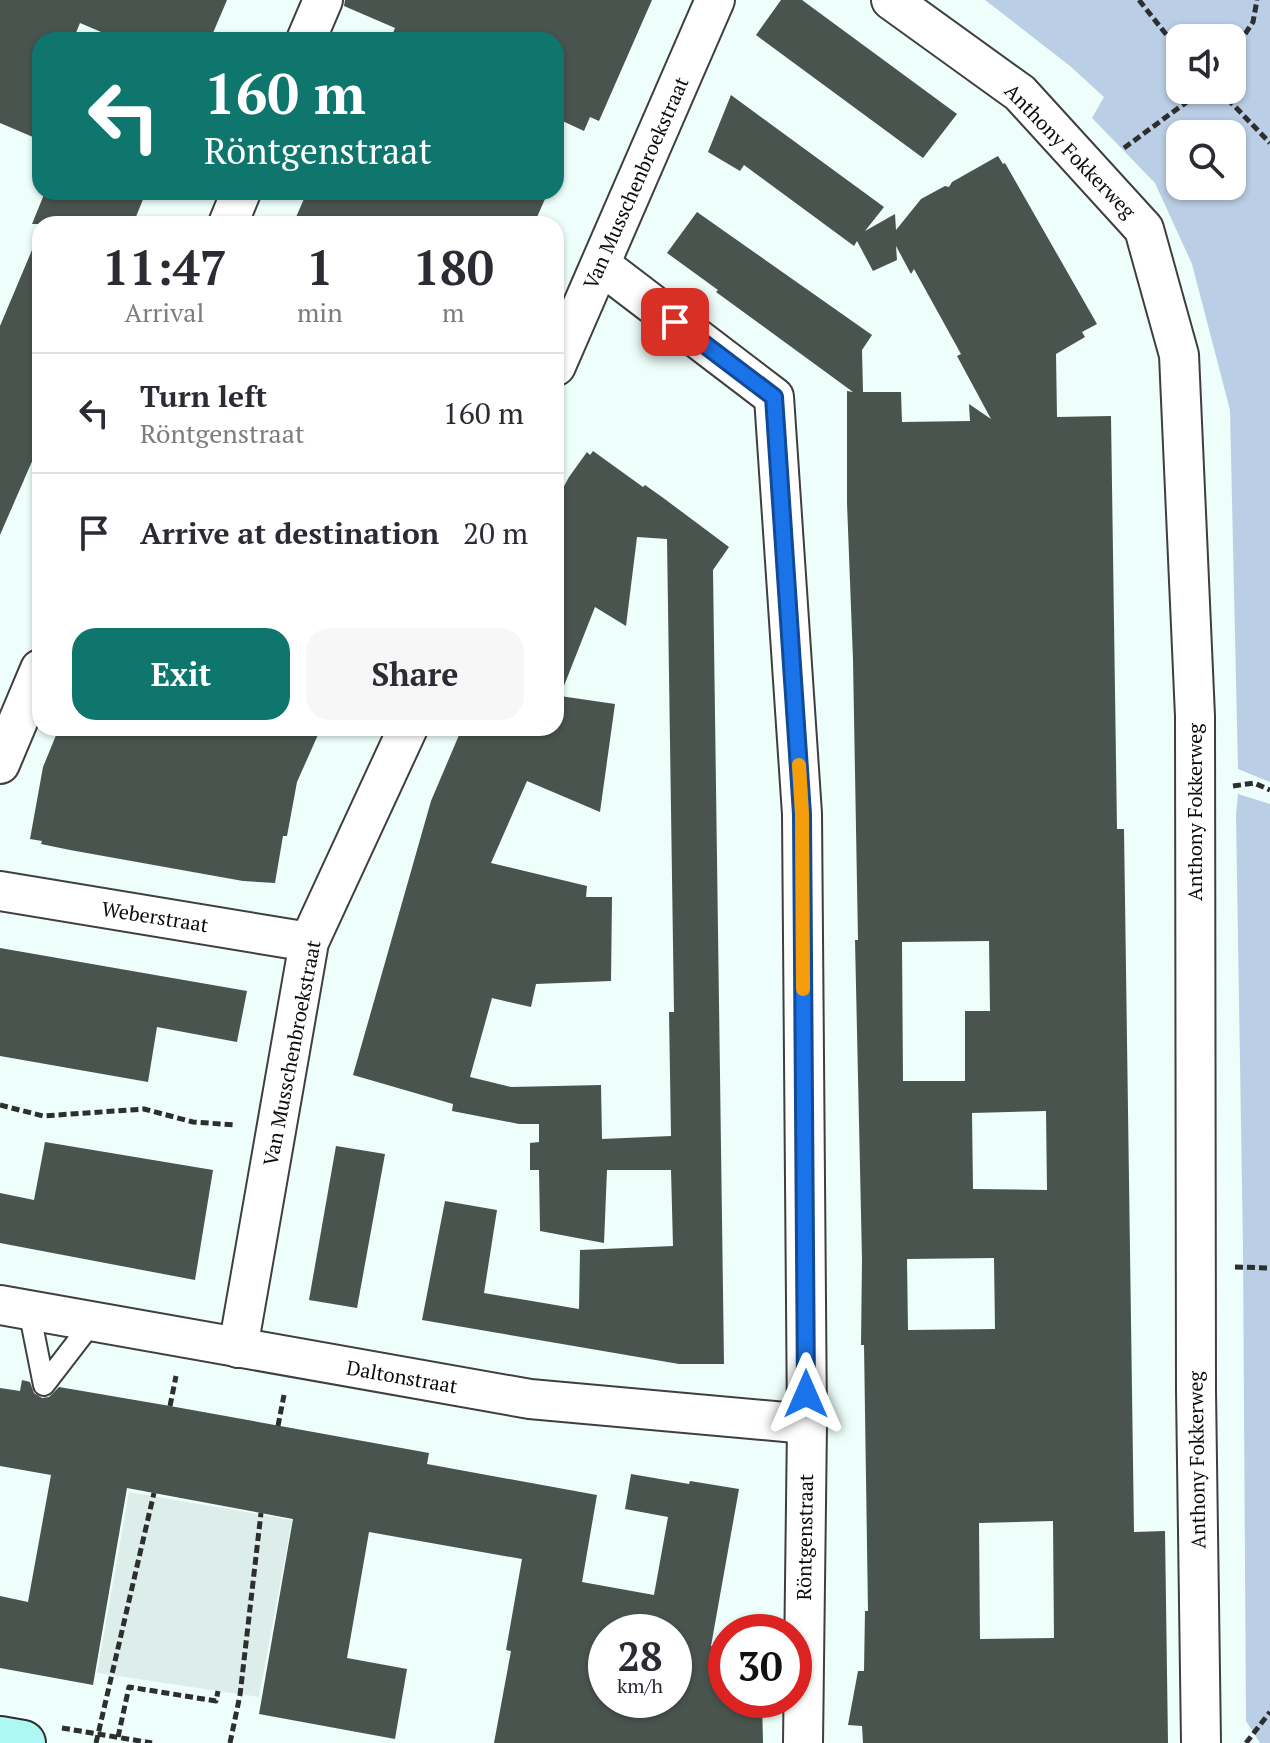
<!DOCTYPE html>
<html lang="en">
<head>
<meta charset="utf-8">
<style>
	body { margin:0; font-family:"PT Serif",serif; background:#f7f7f7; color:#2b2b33; height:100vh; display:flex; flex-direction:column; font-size:30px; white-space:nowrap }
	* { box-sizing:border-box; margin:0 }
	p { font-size:26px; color:#7c7c81 }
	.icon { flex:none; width:44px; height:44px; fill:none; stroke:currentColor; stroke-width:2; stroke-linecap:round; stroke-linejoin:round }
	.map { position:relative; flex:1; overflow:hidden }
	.sheet { position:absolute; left:32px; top:216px; width:532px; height:520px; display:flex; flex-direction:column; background:#fff; border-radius:24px; box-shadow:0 2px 6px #0004 }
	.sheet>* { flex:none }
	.top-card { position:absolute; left:32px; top:32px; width:532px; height:168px; border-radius:24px; box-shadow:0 2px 6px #0004; background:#0f766e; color:#fff; overflow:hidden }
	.controls { position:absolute; left:1166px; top:24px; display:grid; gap:16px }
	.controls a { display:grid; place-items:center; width:80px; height:80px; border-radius:16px; background:#fff; box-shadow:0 2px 6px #0004; font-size:40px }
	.speed { position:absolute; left:588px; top:1614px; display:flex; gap:16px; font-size:40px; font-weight:700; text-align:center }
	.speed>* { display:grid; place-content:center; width:104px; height:104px; border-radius:50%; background:#fff; box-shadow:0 2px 6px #0004; line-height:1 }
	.speed small { font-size:20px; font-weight:400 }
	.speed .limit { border:12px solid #d22; background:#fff; color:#111 }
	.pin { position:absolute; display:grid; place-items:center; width:68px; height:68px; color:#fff; margin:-34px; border-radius:16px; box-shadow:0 4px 12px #0006 }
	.me { position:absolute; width:88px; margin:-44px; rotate:0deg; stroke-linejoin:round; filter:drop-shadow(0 0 6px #0008) }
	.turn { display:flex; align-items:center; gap:28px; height:168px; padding:0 40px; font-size:36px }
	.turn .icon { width:104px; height:104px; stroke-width:2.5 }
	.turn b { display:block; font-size:56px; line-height:68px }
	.eta { display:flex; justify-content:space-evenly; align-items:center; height:136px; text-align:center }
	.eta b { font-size:48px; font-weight:600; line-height:56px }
	.button { display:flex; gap:16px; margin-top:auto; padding:16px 40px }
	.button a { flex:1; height:92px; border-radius:24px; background:#0f766e; color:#fff; font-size:32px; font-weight:600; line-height:92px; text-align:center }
	.button a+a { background:#f7f7f7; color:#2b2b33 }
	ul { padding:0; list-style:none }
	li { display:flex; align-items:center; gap:24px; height:120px; padding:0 40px; border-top:2px solid #e1e1e2 }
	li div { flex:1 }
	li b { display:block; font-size:30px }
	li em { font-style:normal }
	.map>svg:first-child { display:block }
	.green { fill:#bacee5; fill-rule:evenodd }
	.plaza { fill:#ddedea }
	.building { fill:#4a544e; fill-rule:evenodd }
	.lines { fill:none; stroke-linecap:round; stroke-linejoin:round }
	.service-casing { stroke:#3f3f3f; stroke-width:24 }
	.minor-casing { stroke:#3f3f3f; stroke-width:42 }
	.secondary-casing { stroke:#2e2e2e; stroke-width:48 }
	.path { stroke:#2e2e2e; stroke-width:5; stroke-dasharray:8 4; stroke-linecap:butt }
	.service { stroke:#fff; stroke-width:20 }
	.minor { stroke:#fff; stroke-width:38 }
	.secondary { stroke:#aef8f4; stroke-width:44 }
	.route-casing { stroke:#114b97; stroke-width:20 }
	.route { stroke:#1a73e8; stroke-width:14 }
	.slow { stroke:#f59e0b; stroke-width:14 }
	.labels { text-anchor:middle; stroke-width:8; stroke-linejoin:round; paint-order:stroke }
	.street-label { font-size:20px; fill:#0c0c0c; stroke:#fff }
</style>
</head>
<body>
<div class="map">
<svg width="1270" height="1743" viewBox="0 0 1270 1743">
	<rect width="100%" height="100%" fill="#edfefb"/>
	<g class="green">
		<path d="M985,0h285v782l-32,-13 -8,-359 -38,-146 -37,-81 -63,-65 12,-21 -34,-31zM1180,38h52v52h-52zM1180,134h52v52h-52z"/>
		<polygon points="1238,794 1270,804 1270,1743 1260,1743 1246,1721 1243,1247 1236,815"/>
	</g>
	<polygon class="plaza" points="129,1492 292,1520 259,1697 97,1673"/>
	<g class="building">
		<polygon points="0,0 227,0 210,40 120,40 80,23 73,40 40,40 40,140 0,123"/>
		<polygon points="345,0 652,0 599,121 590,117 584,131 556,118 556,40 390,40 395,28 344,6"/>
		<polygon points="781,0 802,0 957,114 923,158 756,35"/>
		<path d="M731,95l153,112 -19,24 30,-17 1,16 25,-31 24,-13 4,1 3,-5 46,-26 5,8 2,-1 92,161 -15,8 3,5 -29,17 1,63 54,-1 6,413h7l10,703 31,-1 3,212h-305l-1,-17 -14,-1 10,-54h6l1,-60h3l-4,-266h-3l1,-86 -7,-319h3l-5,-280 -6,-157v-112l6,1 -137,-100 2,-2 -51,-37 30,-41 175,123 -10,15 1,42h38l1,30 68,-1 -1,-17 22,15 -34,-63 4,-2 -47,-85 -3,5 -15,-28 1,14 -24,11 -16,-30 -3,5 -110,-81 -4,6 -32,-19zM989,941l1,70h-25v70h-62l-1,-139zM1046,1111l1,79 -74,-1 -1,-76zM994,1258l1,71 -87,1 -1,-71zM1053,1521l1,117 -74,1 -1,-116z"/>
		<polygon points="45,192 146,192 133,224 32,224"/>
		<polygon points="307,192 548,192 534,224 293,224"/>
		<polygon points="40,231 40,443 0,535 0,326"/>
		<path d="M593,451l50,36 2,-2 17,12 67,50 -16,23 11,794h-45l-257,-44 23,-119 52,9 -13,83 95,16 1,-59 93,-4 -2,-76h-64l-3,73 -64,-12 -1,-61h-9v-27l9,-1v-18h-20l-67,-13 1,-7 -100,-29 78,-274 31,-73h94v-227l13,-24 18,-25 3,3zM637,537l30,2 7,473h-5l2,124 -69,3 -1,-54 -90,2 -41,-10 22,-79 39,9 5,-23 75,-3 1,-84h-26l1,-11 -96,-23 36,-82 73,31 15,-108 -55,-8 35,-89 31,19z"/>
		<polygon points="59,728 321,728 297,782 287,836 283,836 275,883 243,881 70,850 41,844 42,841 30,839 43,767"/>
		<polygon points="0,948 247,991 237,1042 157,1027 148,1082 0,1056"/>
		<polygon points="45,1142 213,1170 195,1280 0,1243 0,1193 34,1200"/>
		<polygon points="336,1146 385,1154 357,1308 309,1300"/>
		<path d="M22,1380l8,2 4,11 8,5 7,-1 10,-10 111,19 259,47 -2,11 170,31 -15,87 72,13 14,-78 -43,-8 6,-35 58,10 1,-3 49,8 -28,157 15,3v51h36l1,43h-269l17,-92 -5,-1 16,-91 -153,-27 -22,126 60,11 -12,70 -136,-25 34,-195 -166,-31 -34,197 -93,-17v-72l28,6 23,-127 -51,-9v-78l20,3zM606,1632h68v68h-68z"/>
	</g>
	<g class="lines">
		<defs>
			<polyline id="service" points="29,1310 44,1385 94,1320"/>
			<g id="minor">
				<polyline points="891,0 1020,93 1144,229 1179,355 1195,716 1196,1391 1201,1743"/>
				<polyline points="306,40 323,0"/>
				<polyline points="228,224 241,192"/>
				<polyline points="601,265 774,397 802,814 807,1424 803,1743"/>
				<polyline points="556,366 715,0"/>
				<polyline points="0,764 40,669"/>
				<polyline points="0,891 309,942"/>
				<polyline points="0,1305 530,1399 807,1424"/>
				<polyline points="238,1348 309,942 408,728"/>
			</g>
			<polyline id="secondary" points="0,1739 23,1743"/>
		</defs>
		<use href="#service" class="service-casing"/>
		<use href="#minor" class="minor-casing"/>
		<use href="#secondary" class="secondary-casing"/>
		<g class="path">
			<polyline points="1139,0 1180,52"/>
			<polyline points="1232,54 1253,22 1257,0"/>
			<polyline points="1219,90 1270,143"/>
			<polyline points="1124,148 1203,90"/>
			<polyline points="1233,786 1254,783 1270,790"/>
			<polyline points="0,1105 43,1116 144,1109 193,1122 236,1125"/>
			<polyline points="1235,1267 1270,1268"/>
			<polyline points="170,1406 176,1376"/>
			<polyline points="278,1426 284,1395"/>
			<polyline points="62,1728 152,1743"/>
			<polyline points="118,1737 129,1687 216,1701 218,1691"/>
			<polyline points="96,1743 154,1493"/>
			<polyline points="230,1743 240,1695 261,1513"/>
			<polyline points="1246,1743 1270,1712"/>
		</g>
		<use href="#service" class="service"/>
		<use href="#minor" class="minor"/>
		<use href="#secondary" class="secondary"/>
	</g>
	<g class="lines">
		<defs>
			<polyline id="route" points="675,322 774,397 802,814 806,1394"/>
		</defs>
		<use href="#route" class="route-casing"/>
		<use href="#route" class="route"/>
		<polyline class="slow" points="799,765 802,814 803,989"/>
	</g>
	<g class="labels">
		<g class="street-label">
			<text transform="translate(1070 151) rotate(46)" y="7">Anthony Fokkerweg</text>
			<text transform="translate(636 183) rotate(-66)" y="7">Van Musschenbroekstraat</text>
			<text transform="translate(1195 812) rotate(-90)" y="7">Anthony Fokkerweg</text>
			<text transform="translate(155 917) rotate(9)" y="7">Weberstraat</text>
			<text transform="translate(292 1053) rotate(-79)" y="7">Van Musschenbroekstraat</text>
			<text transform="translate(402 1377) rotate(10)" y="7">Daltonstraat</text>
			<text transform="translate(1197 1460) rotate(-91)" y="7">Anthony Fokkerweg</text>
			<text transform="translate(805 1537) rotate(-89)" y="7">Röntgenstraat</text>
		</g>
	</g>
</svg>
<div class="controls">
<a><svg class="icon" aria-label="sound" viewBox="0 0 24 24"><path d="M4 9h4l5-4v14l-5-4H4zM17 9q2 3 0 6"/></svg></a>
<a><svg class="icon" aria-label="search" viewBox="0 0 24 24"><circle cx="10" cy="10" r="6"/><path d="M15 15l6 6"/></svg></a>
</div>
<div class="speed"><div>28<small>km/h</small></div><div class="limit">30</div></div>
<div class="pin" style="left:675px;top:322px;background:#d93025"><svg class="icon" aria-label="arrive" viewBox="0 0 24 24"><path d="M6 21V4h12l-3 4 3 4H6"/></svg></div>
<svg class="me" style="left:806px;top:1394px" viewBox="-20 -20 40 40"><path d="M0-17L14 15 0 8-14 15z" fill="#1a73e8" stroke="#fff" stroke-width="4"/></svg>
<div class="top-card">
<div class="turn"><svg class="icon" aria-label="left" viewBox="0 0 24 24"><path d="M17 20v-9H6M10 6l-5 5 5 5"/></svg><div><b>160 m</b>Röntgenstraat</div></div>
</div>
<section class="sheet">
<div class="eta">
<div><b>11:47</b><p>Arrival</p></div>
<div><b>1</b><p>min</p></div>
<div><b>180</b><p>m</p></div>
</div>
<ul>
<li><svg class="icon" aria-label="left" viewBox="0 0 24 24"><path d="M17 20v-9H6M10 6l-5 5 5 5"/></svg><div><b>Turn left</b><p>Röntgenstraat</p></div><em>160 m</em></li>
<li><svg class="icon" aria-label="arrive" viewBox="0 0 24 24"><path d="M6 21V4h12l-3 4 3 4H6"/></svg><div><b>Arrive at destination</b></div><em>20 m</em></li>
</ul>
<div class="button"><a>Exit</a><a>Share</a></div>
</section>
</div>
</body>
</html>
